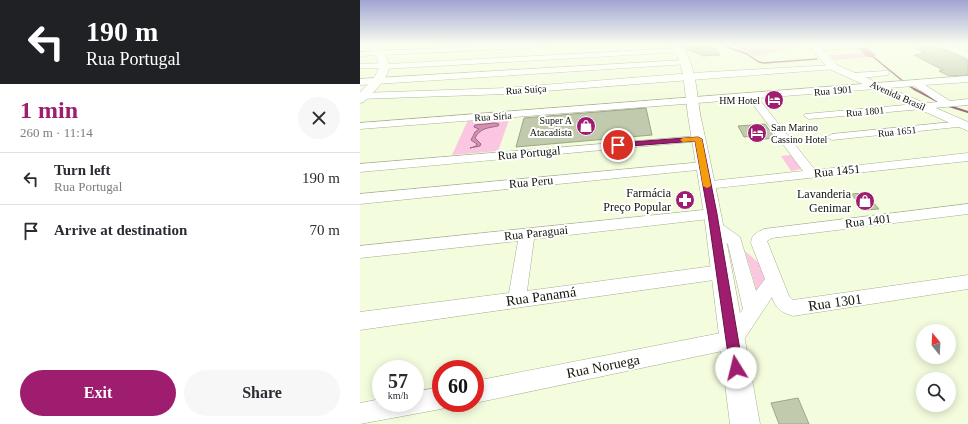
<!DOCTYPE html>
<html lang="en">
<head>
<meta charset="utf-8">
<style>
	body { margin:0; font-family:"Times New Roman",serif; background:#f7f7f7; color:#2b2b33; height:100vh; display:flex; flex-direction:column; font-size:15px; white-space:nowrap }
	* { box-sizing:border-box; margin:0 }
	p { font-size:13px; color:#7c7c81 }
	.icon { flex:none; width:22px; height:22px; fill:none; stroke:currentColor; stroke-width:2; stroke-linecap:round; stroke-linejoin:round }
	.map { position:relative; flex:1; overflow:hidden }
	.drawer { display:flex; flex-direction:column; background:#fff; width:360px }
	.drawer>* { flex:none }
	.banner { background:#202124; color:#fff; overflow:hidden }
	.needle { width:26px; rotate:342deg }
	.buttons { position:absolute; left:556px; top:324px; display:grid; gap:8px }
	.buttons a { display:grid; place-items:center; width:40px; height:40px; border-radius:50%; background:#fff; box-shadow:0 2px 10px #0003; font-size:20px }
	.speed { position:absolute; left:12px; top:360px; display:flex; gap:8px; font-size:20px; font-weight:700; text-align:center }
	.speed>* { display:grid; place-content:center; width:52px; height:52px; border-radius:50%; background:#fff; box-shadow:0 2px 10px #0003; line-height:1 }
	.speed small { font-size:10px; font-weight:400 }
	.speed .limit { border:6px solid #d22; background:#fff; color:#111 }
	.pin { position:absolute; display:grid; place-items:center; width:34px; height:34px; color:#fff; margin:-17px; border:2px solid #fff; border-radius:50%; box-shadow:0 1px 4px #0007 }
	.me { position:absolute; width:44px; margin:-22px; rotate:351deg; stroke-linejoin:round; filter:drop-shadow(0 0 3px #0008) }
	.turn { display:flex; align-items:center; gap:14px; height:84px; padding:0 20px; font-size:18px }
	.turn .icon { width:52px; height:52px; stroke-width:2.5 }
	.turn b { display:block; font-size:28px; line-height:34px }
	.round { display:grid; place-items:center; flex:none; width:42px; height:42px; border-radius:21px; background:#f7f7f7 }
	.headline { display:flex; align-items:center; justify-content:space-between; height:68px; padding:0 20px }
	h1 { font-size:24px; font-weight:700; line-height:30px; color:#9f1d6e }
	.button { display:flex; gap:8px; margin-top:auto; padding:8px 20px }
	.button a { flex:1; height:46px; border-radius:24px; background:#9f1d6e; color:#fff; font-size:16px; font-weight:700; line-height:46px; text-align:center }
	.button a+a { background:#f7f7f7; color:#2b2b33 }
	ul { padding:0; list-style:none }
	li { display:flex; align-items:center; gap:12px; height:52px; padding:0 20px; border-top:1px solid #e1e1e2 }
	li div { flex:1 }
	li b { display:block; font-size:15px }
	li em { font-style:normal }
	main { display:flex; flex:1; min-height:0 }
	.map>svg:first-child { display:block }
	.green { fill:#fbc7e0; fill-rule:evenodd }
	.water { fill:#d78eb3; stroke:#9b697f }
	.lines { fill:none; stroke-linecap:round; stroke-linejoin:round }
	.stream-far1 { stroke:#9b697f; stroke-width:1.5 }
	.stream { stroke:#9b697f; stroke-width:2 }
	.river { fill:#d78eb3; fill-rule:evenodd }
	.building { fill:#c1caac; stroke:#9ea689 }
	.minor-casing { stroke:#a7af92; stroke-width:1 }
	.major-casing { stroke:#a7af92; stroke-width:1 }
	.minor { fill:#fff; fill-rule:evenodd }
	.major { fill:#fff; fill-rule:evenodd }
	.route { fill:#9f1d6e; stroke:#671348 }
	.slow { fill:#f59e0b }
	.labels { text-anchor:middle; stroke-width:4; stroke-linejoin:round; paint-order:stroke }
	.far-street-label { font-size:10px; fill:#0f1207; stroke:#fff }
	.far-poi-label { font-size:10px; fill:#0f1207; stroke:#fff; text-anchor:end }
	.street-label { font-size:12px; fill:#0f1207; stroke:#fff }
	.poi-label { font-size:12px; fill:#0f1207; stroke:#fff; text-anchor:end }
	.near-street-label { font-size:14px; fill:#0f1207; stroke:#fff }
</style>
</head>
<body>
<main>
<section class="drawer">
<div class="banner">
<div class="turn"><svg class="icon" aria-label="left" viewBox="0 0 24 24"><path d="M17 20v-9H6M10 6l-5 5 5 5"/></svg><div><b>190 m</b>Rua Portugal</div></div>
</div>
<div class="headline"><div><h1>1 min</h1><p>260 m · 11:14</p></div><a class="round"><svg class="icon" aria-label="close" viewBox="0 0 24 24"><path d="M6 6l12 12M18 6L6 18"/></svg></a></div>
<ul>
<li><svg class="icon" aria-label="left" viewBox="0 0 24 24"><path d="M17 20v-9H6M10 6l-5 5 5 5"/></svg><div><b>Turn left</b><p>Rua Portugal</p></div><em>190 m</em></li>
<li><svg class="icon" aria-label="arrive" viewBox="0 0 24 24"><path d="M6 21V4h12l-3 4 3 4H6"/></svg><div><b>Arrive at destination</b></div><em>70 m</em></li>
</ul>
<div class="button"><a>Exit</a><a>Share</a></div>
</section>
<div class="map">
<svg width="608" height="424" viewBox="0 0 608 424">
	<rect width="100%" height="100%" fill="#f3fcdd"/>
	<g class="green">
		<polygon points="371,45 440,45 440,47 395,56"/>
		<polygon points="505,53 511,57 474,60 470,55"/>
		<path d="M150,117l-12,34 -46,4 16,-35zM135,123l3,3c-10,2 -18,2 -23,12l6,6 -9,5v-3h4l1,-2 -5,-8 8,-7 -4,-1 2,-4z"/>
		<polygon points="431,155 441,169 431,171 421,156"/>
		<polygon points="385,251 399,263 406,282 397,292"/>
	</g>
	<path class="water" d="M135,123l4,1 -1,2c-10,2 -18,2 -23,12l6,6 -1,2 -10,2 6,-2 1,-2 -6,-4 4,-8 4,-3 -5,-2 1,-2z"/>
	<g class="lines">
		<g class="stream-far1">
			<polyline points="362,45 387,54 399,62 404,63 457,59"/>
			<polyline points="511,55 544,82"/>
			<polyline points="549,86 556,90"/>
		</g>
		<g class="stream">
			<polyline points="554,89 579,102"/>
			<polyline points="589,106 608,112"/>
		</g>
		<polygon class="river" points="494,45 503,45 516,55 514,57 508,57"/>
	</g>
	<g class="building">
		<polygon points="349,45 351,48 355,48 360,55 342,56 341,54 326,50 323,46"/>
		<polygon points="556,45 574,45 608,60 608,75 589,76 579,71 583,70 554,55 565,53 555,48 562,48"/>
		<polygon points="286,108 292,135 156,147 164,118"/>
		<polygon points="405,124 415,138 395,140 392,136 384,137 378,126"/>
		<polygon points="505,193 519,209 505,210 491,194"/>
		<polygon points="438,398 449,424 419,424 411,403"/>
	</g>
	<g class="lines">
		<defs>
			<g id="minor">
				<polygon points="145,45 193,45 189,47 0,56 0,52"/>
				<polygon points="481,45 513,45 509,47 456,51 452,49 456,47"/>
				<polygon points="320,48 324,50 323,52 24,69 20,68 0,68 0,64 24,63 28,64"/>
				<polygon points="326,60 330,62 329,64 0,85 0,79"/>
				<polygon points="473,65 476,65 476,69 146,94 0,99 0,93 146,88 332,73"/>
				<polygon points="525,71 528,71 529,73 528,75 494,79 490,76 494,73"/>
				<polygon points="608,76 608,82 565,85 590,101 608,99 608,105 449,119 444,116 445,114 578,102 554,86 398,98 455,170 608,153 608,161 347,189 342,188 341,185 342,182 443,171 389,99 0,129 0,123"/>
				<polygon points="603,121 608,124 607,126 472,140 467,137 472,134"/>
				<polygon points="338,136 342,137 343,139 342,141 0,172 0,164"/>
				<polygon points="343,162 347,163 349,166 347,169 0,204 0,194"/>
				<path d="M608,204v10l-196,24 -5,3 22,55 4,4 175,-25v14l-175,27c-12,-4 -17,-7 -21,-19l-33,50 -7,2 -257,54v-22l251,-49 17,-23 -15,-65 -18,-13 -2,-4 2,-4 5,-1 5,1 20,14 16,54 9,-12 -14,-36c1,-9 5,-10 13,-14z"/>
				<polygon points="353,209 358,210 360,214 358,218 174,239 167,291 361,265 367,267 369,272 367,277 361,279 0,330 0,312 149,293 158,241 0,258 0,246"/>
				<polygon points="81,387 81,403 90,403 89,406 81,409 0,424 0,403 21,399 21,403 55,403 55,392"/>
			</g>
			<g id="major">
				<path d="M3,45c10,0 15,1 22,10 13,17 -10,35 -21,47l-4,1v-11c9,-8 26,-23 15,-37 -3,-4 -8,-6 -12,-10z"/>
				<path d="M310,45h10c18,20 16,53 22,78 22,100 40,200 58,301h-30l-26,-210 -16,-98 -5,-42 -6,-20z"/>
				<polygon points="448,45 458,45 477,65 608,122 608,131 469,69"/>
				<polygon points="579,45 592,45 608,52 608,58 581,47"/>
			</g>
		</defs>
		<use href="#minor" class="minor-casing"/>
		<use href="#major" class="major-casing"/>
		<use href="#minor" class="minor"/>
		<use href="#major" class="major"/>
	</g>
	<linearGradient id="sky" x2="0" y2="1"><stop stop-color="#a1a5d3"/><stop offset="0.43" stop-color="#fafef0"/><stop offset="1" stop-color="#fafef0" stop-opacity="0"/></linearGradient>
	<rect width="608" height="104" fill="url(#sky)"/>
	<polygon class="route" points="338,137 342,139 357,214 383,368 381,373 376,375 371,373 370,368 348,214 335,141 258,147 255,145 258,143"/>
	<polygon class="slow" points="338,137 342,139 351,186 347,188 343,186 335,141 323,142 320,140 323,138"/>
	<defs>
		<symbol id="hotel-disc" viewBox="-11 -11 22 22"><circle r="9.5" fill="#9f1d6e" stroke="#fff"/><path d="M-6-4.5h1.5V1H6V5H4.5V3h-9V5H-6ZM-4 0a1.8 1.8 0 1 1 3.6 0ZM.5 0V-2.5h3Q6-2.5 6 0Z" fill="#fff"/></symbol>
		<symbol id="shop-disc" viewBox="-11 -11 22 22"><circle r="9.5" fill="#9f1d6e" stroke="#fff"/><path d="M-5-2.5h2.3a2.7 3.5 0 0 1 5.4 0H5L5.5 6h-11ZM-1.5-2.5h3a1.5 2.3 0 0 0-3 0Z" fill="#fff"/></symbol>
		<symbol id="pharmacy-disc" viewBox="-11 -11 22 22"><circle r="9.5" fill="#9f1d6e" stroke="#fff"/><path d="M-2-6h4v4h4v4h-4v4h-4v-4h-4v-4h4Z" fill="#fff"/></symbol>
	</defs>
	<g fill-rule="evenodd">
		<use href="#hotel-disc" x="403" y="89" width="22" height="22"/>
		<use href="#shop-disc" x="215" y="115" width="22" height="22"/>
		<use href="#hotel-disc" x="386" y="122" width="22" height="22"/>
		<use href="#pharmacy-disc" x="314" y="189" width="22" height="22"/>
		<use href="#shop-disc" x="494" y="190" width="22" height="22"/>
	</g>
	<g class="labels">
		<g class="far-street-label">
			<text transform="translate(166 89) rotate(-4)" y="4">Rua Suíça</text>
			<text transform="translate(473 90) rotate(-5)" y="4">Rua 1901</text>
			<text transform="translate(538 95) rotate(24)" y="4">Avenida Brasil</text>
			<text transform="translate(505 111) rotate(-5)" y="4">Rua 1801</text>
			<text transform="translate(133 116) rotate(-4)" y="4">Rua Síria</text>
			<text transform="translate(537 131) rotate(-6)" y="4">Rua 1651</text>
		</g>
		<g class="far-poi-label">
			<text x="400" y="104">HM Hotel</text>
			<text x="212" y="124">Super A<tspan x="212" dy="12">Atacadista</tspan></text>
			<text x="411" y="131" text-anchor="start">San Marino<tspan x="411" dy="12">Cassino Hotel</tspan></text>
		</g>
		<g class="street-label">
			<text transform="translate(169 153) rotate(-5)" y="4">Rua Portugal</text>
			<text transform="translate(477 171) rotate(-6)" y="4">Rua 1451</text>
			<text transform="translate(171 182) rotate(-5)" y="4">Rua Peru</text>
			<text transform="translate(508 221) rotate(-7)" y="4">Rua 1401</text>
			<text transform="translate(176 233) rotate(-6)" y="4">Rua Paraguai</text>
		</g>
		<g class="poi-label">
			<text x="311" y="197">Farmácia<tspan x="311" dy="14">Preço Popular</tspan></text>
			<text x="491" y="198">Lavanderia<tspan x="491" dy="14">Genimar</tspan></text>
		</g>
		<g class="near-street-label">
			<text transform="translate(181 296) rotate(-8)" y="5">Rua Panamá</text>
			<text transform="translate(475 302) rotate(-8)" y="5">Rua 1301</text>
			<text transform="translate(243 366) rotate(-11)" y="5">Rua Noruega</text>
		</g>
	</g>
</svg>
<div class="buttons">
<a><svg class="needle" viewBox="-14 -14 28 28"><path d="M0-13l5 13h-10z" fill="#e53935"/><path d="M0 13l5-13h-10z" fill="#7c7c81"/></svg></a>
<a><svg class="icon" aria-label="search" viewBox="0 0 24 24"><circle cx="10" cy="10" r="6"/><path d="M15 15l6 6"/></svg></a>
</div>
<div class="speed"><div>57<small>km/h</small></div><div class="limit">60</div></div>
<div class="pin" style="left:258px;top:145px;background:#d93025"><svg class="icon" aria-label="arrive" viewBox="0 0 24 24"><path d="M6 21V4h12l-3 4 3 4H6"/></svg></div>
<svg class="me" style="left:376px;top:368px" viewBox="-20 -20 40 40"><circle r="19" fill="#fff"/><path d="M0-13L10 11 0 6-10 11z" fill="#9f1d6e"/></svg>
</div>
</main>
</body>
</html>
